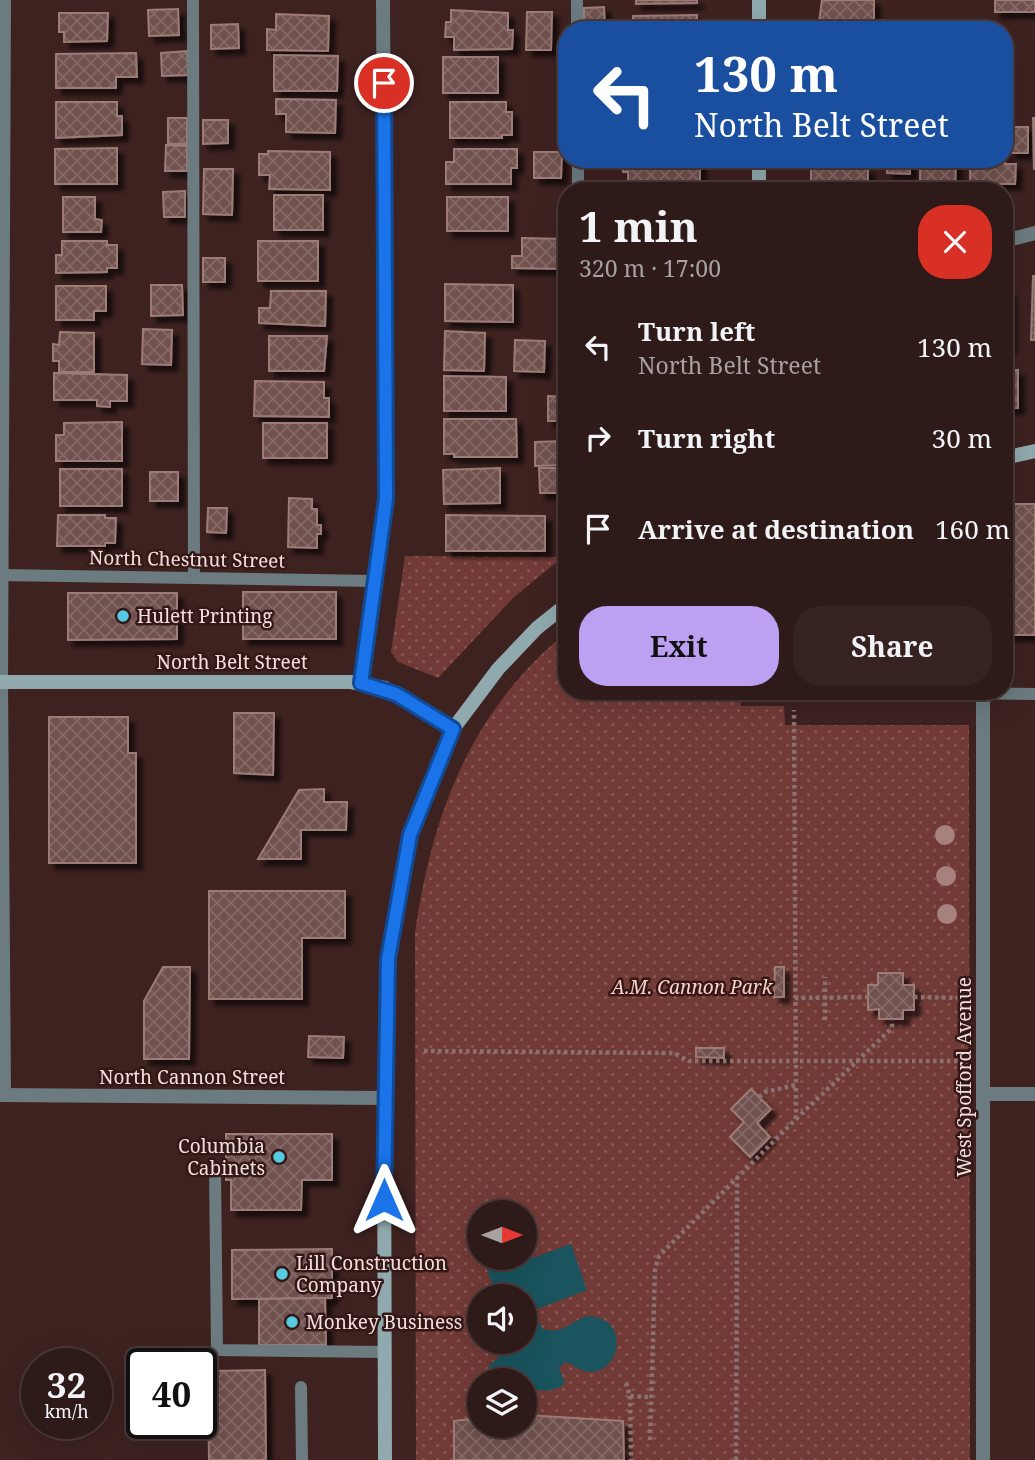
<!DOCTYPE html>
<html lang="en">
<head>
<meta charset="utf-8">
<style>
	body { margin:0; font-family:"Noto Serif",serif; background:#362321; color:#f1f3f6; height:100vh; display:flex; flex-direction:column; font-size:26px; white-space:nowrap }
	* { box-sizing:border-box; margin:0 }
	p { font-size:23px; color:#a7a1a2 }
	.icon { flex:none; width:38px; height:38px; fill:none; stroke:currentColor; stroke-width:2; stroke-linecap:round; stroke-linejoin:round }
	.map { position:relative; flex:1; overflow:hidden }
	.panel { position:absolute; left:558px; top:182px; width:455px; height:518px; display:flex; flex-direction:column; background:#2e1a18; border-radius:28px; box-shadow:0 7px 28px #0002,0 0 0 2px #493837 }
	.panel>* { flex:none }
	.guide { position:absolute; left:558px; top:21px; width:455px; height:147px; border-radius:28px; box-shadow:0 7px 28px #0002,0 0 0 2px #493837; background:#1a4fa0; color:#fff; overflow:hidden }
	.needle { width:46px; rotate:90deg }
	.fabs { position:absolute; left:467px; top:1200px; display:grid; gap:14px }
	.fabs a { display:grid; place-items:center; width:70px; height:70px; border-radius:50%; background:#2e1a18; box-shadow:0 7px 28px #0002,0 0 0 2px #493837; font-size:35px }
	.speed { position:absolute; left:21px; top:1348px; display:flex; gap:14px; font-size:35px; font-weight:700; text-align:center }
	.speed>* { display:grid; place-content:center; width:91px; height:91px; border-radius:50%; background:#2e1a18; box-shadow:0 7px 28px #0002,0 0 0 2px #493837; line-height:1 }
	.speed small { font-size:18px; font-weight:400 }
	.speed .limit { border:4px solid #111; border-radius:10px; background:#fff; color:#111 }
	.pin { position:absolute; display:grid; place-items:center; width:60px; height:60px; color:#fff; margin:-30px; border:4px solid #fff; border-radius:50%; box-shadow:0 2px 7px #0007 }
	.me { position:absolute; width:77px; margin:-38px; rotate:0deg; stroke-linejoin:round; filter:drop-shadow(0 0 5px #0008) }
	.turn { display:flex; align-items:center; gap:24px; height:147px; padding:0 21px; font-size:32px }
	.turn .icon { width:91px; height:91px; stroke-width:2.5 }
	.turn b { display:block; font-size:49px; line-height:60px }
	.round { display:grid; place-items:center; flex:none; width:74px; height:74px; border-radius:28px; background:#362321 }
	.summary { display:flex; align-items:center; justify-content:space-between; height:119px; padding:0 21px }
	h1 { font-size:42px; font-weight:700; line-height:52px }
	.action { display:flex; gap:14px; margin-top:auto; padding:14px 21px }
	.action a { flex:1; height:80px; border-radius:28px; background:#bca0f2; color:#111; font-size:28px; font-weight:700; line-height:80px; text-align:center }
	.action a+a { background:#362321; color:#f1f3f6 }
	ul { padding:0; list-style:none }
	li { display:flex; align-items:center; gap:21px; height:91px; padding:0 21px }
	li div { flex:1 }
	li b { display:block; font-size:26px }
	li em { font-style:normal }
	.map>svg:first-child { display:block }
	.park { fill:url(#park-dots); fill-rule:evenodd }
	.water { fill:#1a545e }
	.building { fill:url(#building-cross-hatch); stroke:#9d7b77; stroke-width:2; filter:url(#shadow) }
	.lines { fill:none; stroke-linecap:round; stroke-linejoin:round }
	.path { stroke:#897270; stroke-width:4.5; stroke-dasharray:3.5 3.5; stroke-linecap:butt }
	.lane { stroke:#6b7b7f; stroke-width:12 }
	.street { stroke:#6b7b7f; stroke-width:14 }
	.secondary { stroke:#90a9ae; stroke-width:14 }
	.tree { fill:#a7817e }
	.route-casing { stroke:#114b97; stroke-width:18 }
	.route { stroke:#1a73e8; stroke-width:12 }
	.poi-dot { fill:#55cae0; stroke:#331816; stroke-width:2.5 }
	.labels { text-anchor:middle; stroke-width:5; stroke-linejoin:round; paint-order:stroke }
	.street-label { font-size:19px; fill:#f2dfdd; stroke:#331816 }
	.poi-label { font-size:19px; fill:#f2dfdd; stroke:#331816; text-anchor:start }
	.park-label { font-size:19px; font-style:italic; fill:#fdcfca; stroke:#331816 }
</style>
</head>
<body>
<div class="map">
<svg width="1035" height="1460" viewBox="0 0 1035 1460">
	<defs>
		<pattern id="park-dots" width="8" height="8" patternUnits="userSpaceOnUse" patternTransform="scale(1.75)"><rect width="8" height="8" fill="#723a36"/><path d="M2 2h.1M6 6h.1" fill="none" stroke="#875653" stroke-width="1.8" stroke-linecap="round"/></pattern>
		<pattern id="building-cross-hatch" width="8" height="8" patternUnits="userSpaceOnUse" patternTransform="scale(1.75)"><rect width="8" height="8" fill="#70514e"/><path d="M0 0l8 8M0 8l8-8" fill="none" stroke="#856a67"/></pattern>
		<filter id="shadow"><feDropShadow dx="6" dy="6" stdDeviation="2" flood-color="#0009"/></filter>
	</defs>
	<rect width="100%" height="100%" fill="#3d2220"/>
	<g class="park">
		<polygon points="405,556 563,557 514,597 438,678 398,662 391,652"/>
		<path d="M567,632v59h173l1,15h43l1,19h184l1,735h-554l-1,-527c17,-119 56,-223 152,-301zM480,1213h45v45h-45zM480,1297h45v45h-45zM480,1381h45v45h-45z"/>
	</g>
	<path class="water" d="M571,1244l16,46 -55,21 11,18c29,8 33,-22 59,-10 26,12 15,54 -13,53 -11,-1 -15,-8 -24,-10l-6,6 6,15c-11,11 -26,7 -40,6v-8h-25l-10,-6 -1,-10 15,-12 5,-11h16v-45h-28l-14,-39h32l1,6z"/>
	<g class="building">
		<polygon points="636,0 697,0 697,3 636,4"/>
		<polygon points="822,0 874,0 874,22 819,22"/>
		<rect x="995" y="0" width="40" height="12"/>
		<polygon points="604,7 605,30 584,30 584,8"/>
		<polygon points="178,9 179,35 149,36 148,10"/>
		<polygon points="451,10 508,13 508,30 513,30 512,49 454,50 454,37 445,37 446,22 451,22"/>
		<polygon points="527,12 552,12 551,50 526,50"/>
		<polygon points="59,13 108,13 107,41 64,42 64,32 59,32"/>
		<polygon points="276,14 329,16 328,51 267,50 267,29 276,30"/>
		<polygon points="697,15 697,30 633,30 633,16"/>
		<polygon points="238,24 239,48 211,49 211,25"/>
		<polygon points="187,51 188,75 162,76 161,53"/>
		<polygon points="136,53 137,77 116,77 116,88 56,88 56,54"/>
		<polygon points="274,55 338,56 337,91 274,91"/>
		<rect x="443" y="57" width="55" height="36"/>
		<polygon points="276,99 336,100 335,133 286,132 286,114 276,114"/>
		<polygon points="56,102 117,102 117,116 122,116 122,135 56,138"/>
		<polygon points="450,102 506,102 506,112 512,112 512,135 502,135 502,138 450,138"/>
		<rect x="168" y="118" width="19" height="26"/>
		<polygon points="1033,118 1035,118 1035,169 1034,169"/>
		<polygon points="203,120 228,120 228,143 203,144"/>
		<polygon points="1011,127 1028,127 1028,153 1010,153"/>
		<polygon points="166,145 187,146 187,171 165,171"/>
		<polygon points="117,148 117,184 55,184 55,149"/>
		<polygon points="454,149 517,149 517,168 511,168 511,184 446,184 446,162 454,162"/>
		<polygon points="268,151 330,152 330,190 269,189 270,175 259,175 259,154 268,154"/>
		<polygon points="1005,151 1005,164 1016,164 1015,184 1000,184 1000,190 984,190 984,183 970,183 970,159 1004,159"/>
		<polygon points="534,152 562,152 561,178 534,178"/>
		<polygon points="623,159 700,159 700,188 628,188 628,172 623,172"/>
		<polygon points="888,159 910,159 910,174 887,173"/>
		<polygon points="920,159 956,159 955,191 920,191"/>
		<polygon points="811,167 868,168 868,191 811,191"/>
		<polygon points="204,169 233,169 232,215 203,214"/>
		<polygon points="185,191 185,217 164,217 163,192"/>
		<rect x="274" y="195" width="49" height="35"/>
		<polygon points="63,197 95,197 95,219 102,220 101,232 63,232"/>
		<rect x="447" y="197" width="61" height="34"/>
		<polygon points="522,238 566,239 565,269 512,268 512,256 522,256"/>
		<polygon points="62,241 107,241 107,245 117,245 117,268 107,268 107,272 56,273 56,255 62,255"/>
		<rect x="258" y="241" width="60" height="40"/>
		<rect x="203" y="258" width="22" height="24"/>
		<polygon points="1033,276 1035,276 1035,340 1031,340"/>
		<polygon points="445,284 513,285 513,322 445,321"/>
		<polygon points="151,285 182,285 183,315 151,316"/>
		<polygon points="56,286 106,286 106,311 94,311 94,320 56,320"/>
		<polygon points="271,291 326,291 325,326 259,323 259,308 270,308"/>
		<rect x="1004" y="291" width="6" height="57"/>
		<polygon points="143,329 172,330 171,365 142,364"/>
		<polygon points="445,331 485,333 484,371 444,370"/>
		<polygon points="60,332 94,333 94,372 59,372 59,361 53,361 53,344 59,345"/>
		<polygon points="269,336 327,336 324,371 269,371"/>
		<polygon points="515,340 545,341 544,372 514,371"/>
		<rect x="1004" y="370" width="14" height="38"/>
		<polygon points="54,373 127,375 127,401 110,401 110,407 97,406 97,400 54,400"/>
		<polygon points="444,376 506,377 506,411 444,411"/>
		<polygon points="255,381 324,382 324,398 329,398 329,417 254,416"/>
		<polygon points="548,396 567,397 567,421 548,421"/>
		<polygon points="444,419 516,419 517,457 454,457 454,454 444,454"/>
		<polygon points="122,422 122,461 56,461 56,435 64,435 64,423"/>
		<rect x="263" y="423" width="64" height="35"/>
		<polygon points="563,441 563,465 535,466 535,442"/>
		<polygon points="500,468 500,503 444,504 443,470"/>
		<polygon points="539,468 564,468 564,493 540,493"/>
		<rect x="60" y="469" width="62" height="37"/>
		<rect x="150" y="472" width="28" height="29"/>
		<polygon points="289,498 312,499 312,509 317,509 317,525 321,525 321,534 317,534 317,548 288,547"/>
		<rect x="1004" y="504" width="31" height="131"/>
		<polygon points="208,508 227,508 226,533 207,532"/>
		<polygon points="58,515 105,515 105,518 116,518 115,543 105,543 105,546 57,546"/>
		<polygon points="446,515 545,516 545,551 446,551"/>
		<rect x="243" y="592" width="93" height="47"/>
		<polygon points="68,593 177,593 177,639 68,640"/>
		<polygon points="234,713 274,713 273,775 234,773"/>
		<polygon points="49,717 128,717 128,753 136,753 136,863 49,863"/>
		<polygon points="324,789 324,802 347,802 346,830 301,830 301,859 258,859 299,790"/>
		<polygon points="209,891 345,891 345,938 302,938 302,999 209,999"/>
		<polygon points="163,967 190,967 189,1059 144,1059 144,1001"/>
		<polygon points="775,967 784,967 784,997 774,997"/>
		<polygon points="878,973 903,973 903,985 914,985 914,1010 903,1010 903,1019 879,1019 879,1009 868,1010 868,985 878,985"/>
		<polygon points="309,1036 344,1037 343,1058 308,1057"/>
		<polygon points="696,1048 724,1048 724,1058 696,1057"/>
		<polygon points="751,1089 771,1109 757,1123 770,1137 750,1157 730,1137 744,1122 731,1109"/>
		<polygon points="226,1134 332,1134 332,1180 302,1180 301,1210 231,1210 231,1180 226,1180"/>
		<polygon points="332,1249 332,1298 232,1299 232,1250"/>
		<polygon points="325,1298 326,1345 259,1345 259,1299"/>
		<polygon points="265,1370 266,1460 209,1460 208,1371"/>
		<polygon points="525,1415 623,1421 624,1460 454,1460 454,1421 480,1418 480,1426 525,1426"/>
	</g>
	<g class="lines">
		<g class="path">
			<polyline points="914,997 961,998"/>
			<polyline points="795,998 868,997"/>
			<polyline points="825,1020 825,977"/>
			<polyline points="424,1051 674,1053 689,1061 961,1061"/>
			<polyline points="759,1097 765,1092 796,1085 794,710"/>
			<polyline points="796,1119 892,1028 892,1019"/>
			<polyline points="626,1383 630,1396 649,1397"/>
			<polyline points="630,1396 631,1460"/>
			<polyline points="650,1440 655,1269 659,1256 796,1119 796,1085"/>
			<polyline points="736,1460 737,1178"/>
		</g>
		<g class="lane">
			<polyline points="193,0 194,578"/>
			<polyline points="577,0 577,30"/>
			<polyline points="578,159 578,191"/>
			<polyline points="0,575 374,581"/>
			<polyline points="756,691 1035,694"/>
			<polyline points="215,1170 217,1350 385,1352"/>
			<polyline points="301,1387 302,1460"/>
		</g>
		<g class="street">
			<polyline points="4,0 1,682 4,1095"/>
			<polyline points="1004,241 1035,233"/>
			<polyline points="361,683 386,499 383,0"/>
			<polyline points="983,1094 1035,1094"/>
			<polyline points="0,1095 384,1098"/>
			<polyline points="983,1460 983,694"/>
		</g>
		<g class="secondary">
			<polyline points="759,0 759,30"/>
			<polyline points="759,159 759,191"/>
			<polyline points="1004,458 1035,451"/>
			<polyline points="0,682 351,682 385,688 453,729"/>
			<polyline points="385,1460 384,1098 388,959 410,835 453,729 498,669 537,628 567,604"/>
		</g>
	</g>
	<g class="tree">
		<circle cx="945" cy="835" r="10"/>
		<circle cx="946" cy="876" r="10"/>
		<circle cx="947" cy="914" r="10"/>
	</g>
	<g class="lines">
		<defs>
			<polyline id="route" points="384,83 386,499 361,683 396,694 453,729 410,835 388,959 384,1200"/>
		</defs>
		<use href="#route" class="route-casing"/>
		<use href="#route" class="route"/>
	</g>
	<g class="poi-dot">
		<circle cx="123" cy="616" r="7"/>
		<circle cx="279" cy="1157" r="7"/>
		<circle cx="282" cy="1274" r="7"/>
		<circle cx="292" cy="1322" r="7"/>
	</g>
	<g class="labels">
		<g class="street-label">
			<text transform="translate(187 559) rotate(1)" y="7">North Chestnut Street</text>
			<text x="232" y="669">North Belt Street</text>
			<text x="192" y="1084">North Cannon Street</text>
			<text transform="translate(964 1077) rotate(-90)" y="7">West Spofford Avenue</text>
		</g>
		<g class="poi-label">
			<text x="137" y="623">Hulett Printing</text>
			<text x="265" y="1153" text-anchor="end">Columbia<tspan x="265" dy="22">Cabinets</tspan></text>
			<text x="296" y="1270">Lill Construction<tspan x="296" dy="22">Company</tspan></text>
			<text x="306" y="1329">Monkey Business</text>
		</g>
		<g class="park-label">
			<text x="692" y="994">A.M. Cannon Park</text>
		</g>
	</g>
</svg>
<div class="fabs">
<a><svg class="needle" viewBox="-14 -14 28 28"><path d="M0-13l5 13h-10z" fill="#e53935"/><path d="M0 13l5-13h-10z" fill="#a7a1a2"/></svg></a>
<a><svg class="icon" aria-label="sound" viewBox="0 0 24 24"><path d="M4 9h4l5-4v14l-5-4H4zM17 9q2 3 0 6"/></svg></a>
<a><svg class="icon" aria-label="layers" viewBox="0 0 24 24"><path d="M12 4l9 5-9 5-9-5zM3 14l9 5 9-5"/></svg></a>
</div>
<div class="speed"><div>32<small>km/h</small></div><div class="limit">40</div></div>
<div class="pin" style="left:384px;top:83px;background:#d93025"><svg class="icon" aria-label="arrive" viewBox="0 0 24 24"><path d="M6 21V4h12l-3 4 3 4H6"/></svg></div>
<svg class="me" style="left:384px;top:1200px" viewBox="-20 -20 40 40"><path d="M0-17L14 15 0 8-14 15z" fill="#1a73e8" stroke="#fff" stroke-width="4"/></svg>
<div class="guide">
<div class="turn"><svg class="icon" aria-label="left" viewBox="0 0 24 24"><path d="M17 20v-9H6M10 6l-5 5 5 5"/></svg><div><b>130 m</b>North Belt Street</div></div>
</div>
<section class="panel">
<div class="summary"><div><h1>1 min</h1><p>320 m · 17:00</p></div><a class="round" style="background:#d93025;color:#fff"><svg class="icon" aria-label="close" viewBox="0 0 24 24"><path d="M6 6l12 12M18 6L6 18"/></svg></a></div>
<ul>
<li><svg class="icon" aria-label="left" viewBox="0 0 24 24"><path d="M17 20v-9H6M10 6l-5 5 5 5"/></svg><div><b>Turn left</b><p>North Belt Street</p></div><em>130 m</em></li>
<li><svg class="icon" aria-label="right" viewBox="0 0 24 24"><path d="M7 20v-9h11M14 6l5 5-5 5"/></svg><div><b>Turn right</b></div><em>30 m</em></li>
<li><svg class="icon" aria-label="arrive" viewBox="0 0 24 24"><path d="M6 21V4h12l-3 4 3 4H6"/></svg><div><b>Arrive at destination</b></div><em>160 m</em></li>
</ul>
<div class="action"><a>Exit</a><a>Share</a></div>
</section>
</div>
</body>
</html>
